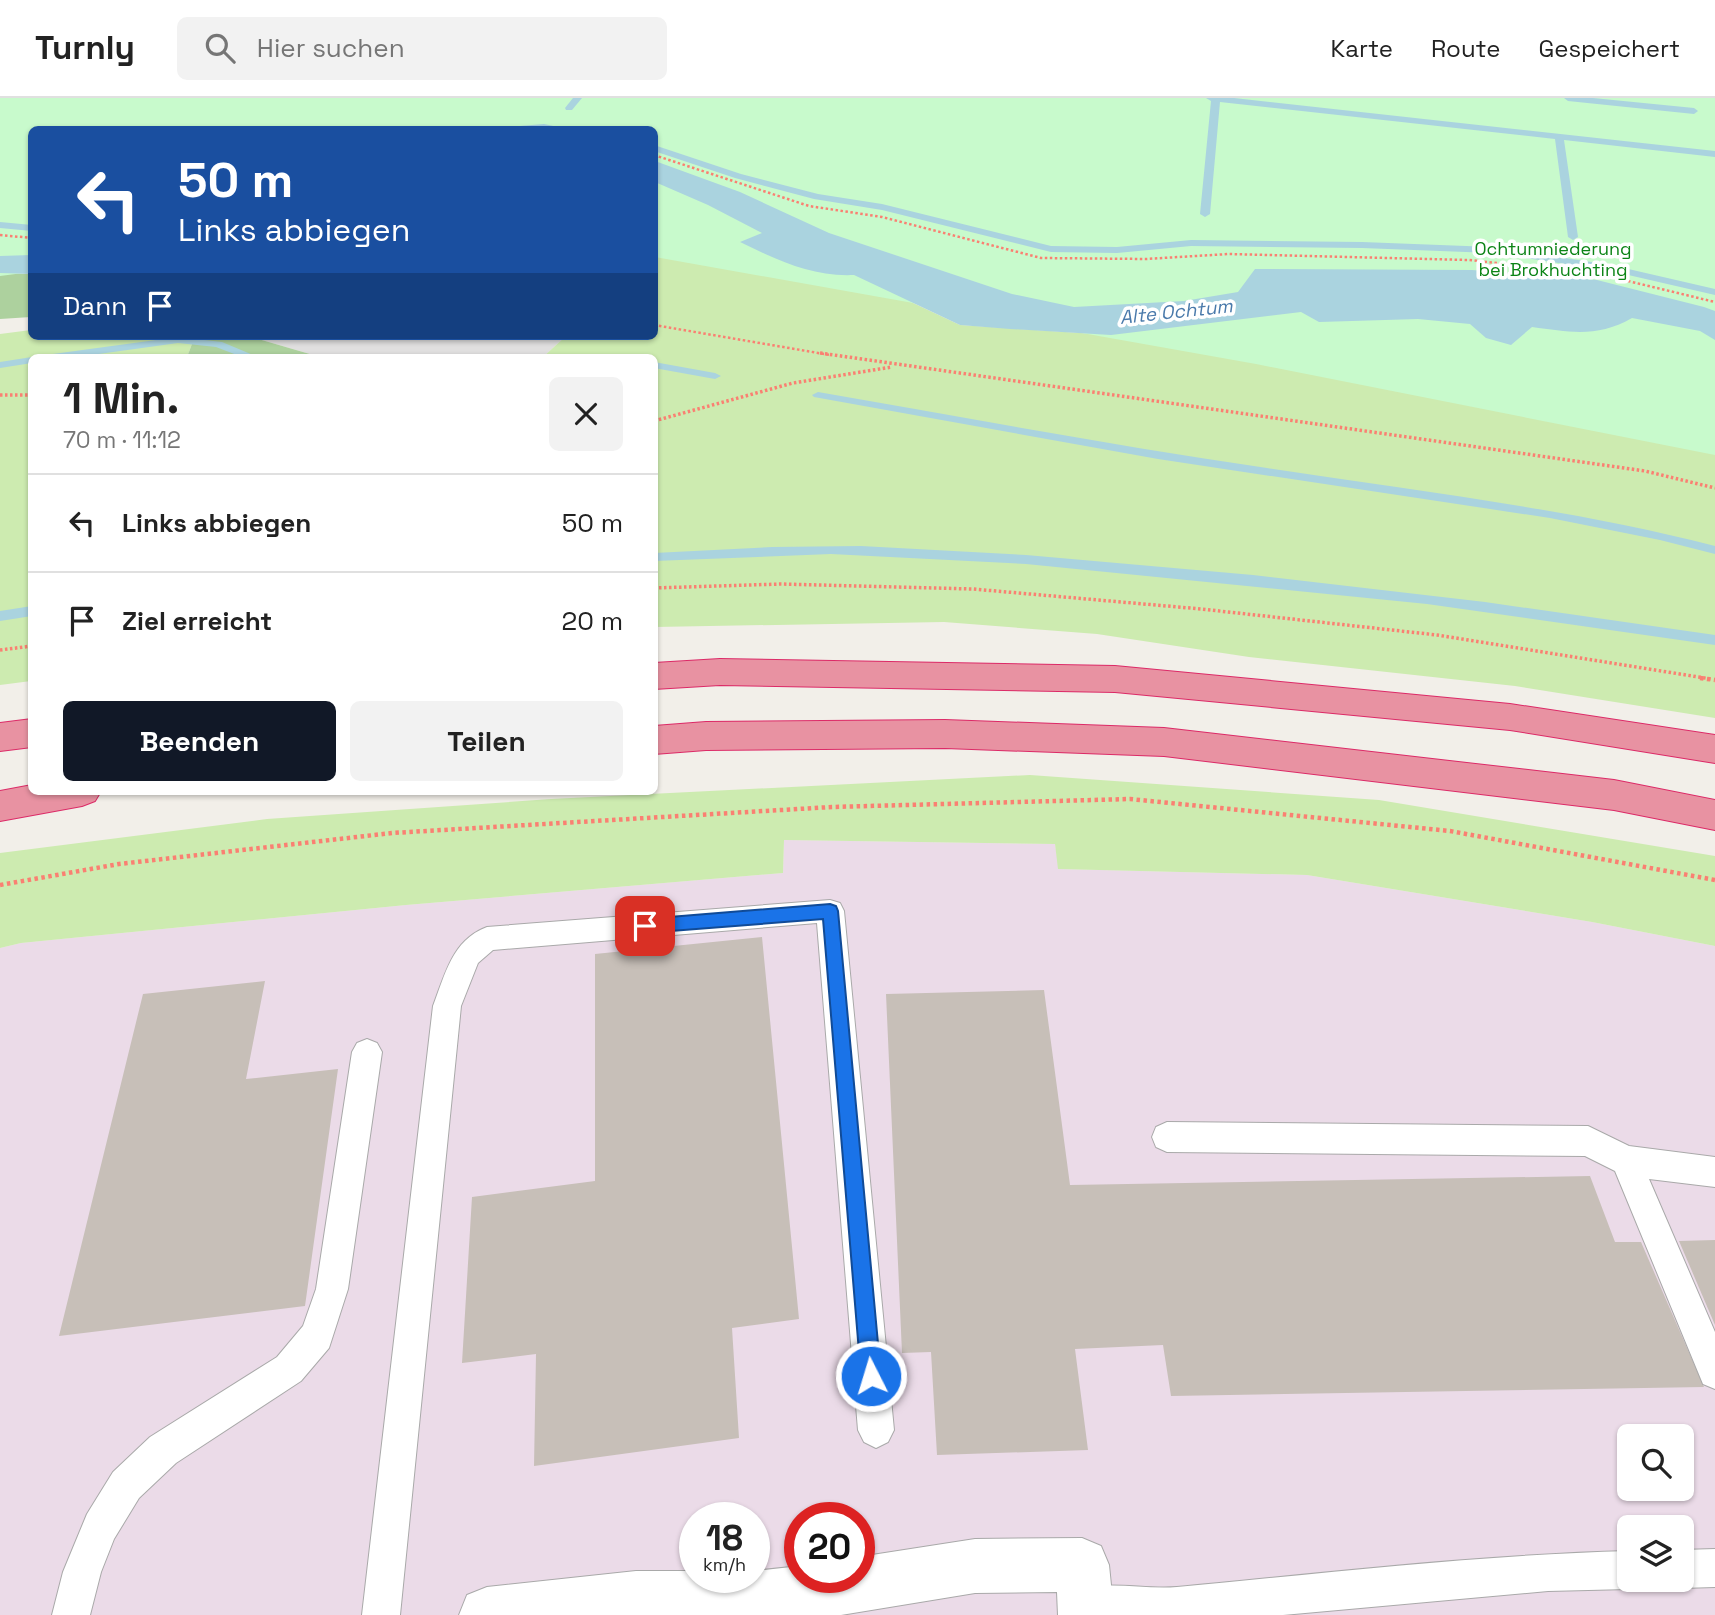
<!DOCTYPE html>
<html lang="de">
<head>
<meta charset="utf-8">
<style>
	body { margin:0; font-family:"Space Grotesk",sans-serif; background:#f2f2f2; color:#222; height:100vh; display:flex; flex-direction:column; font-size:26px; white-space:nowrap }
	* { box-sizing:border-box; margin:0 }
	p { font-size:23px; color:#767676 }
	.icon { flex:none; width:38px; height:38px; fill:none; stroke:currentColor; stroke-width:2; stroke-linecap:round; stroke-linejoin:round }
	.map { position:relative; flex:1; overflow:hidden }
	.panel { position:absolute; left:28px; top:256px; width:630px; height:441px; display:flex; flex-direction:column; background:#fff; border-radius:10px; box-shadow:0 2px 5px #0004 }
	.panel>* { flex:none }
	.top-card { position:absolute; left:28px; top:28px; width:630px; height:214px; border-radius:10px; box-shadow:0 2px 5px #0004; background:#1a4fa0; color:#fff; overflow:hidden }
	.buttons { position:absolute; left:1617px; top:1326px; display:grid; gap:14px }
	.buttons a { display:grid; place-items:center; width:77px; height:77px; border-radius:10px; background:#fff; box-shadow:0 2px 5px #0004; font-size:35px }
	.speed { position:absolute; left:679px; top:1404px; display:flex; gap:14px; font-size:35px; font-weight:700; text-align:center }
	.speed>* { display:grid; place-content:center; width:91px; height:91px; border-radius:50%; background:#fff; box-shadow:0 2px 5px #0004; line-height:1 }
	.speed small { font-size:18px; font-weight:400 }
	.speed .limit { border:10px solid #d22; background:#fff; color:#111 }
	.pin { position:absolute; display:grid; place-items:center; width:60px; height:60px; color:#fff; margin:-30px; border-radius:14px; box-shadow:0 4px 10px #0006 }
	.me { position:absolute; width:77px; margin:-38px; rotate:355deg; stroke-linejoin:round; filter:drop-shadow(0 0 5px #0008) }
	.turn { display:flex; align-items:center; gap:24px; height:147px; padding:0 35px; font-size:32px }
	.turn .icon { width:91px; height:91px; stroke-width:2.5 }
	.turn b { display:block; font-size:49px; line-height:60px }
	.then { display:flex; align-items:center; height:66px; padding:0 35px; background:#0003; gap:14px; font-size:26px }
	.round { display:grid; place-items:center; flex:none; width:74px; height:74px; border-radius:10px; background:#f2f2f2 }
	.headline { display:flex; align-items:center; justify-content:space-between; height:119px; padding:0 35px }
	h1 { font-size:42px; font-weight:700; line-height:52px }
	.primary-button { display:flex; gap:14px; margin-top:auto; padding:14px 35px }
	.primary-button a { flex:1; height:80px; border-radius:10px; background:#111827; color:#fff; font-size:28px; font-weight:700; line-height:80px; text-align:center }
	.primary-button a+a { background:#f2f2f2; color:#222 }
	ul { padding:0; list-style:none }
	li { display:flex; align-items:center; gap:21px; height:98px; padding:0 35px; border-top:2px solid #e0e0e0 }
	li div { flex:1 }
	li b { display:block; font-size:26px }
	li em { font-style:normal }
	header { display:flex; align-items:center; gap:42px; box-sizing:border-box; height:98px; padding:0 35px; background:#fff; border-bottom:2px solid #e0e0e0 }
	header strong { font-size:33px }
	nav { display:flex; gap:38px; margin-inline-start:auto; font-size:24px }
	.search { width:490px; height:63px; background:#f2f2f2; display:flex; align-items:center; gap:18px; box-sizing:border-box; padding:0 24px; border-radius:10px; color:#767676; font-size:26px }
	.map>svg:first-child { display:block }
	.residential { fill:#e0dfdf }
	.industrial { fill:#ebdbe8; fill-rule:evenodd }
	.grass { fill:#cdebb0 }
	.forest { fill:#add19e }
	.park { fill:#c8facc }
	.water { fill:#aad3df }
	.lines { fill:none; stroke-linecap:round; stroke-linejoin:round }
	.stream { fill:#aad3df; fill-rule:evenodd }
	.building { fill:#c7bfb8 }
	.service-casing { stroke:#a9a9a9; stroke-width:2 }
	.minor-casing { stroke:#a9a9a9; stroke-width:2 }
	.motorway-casing { stroke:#dc2a67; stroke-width:2 }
	.path-far2 { stroke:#fa8072; stroke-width:2.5; stroke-dasharray:2.5 2.5; stroke-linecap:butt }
	.path-far1 { stroke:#fa8072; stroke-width:3.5; stroke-dasharray:2.5 2.5; stroke-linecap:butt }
	.path { stroke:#fa8072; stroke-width:4.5; stroke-dasharray:3.5 3.5; stroke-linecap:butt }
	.service { fill:#fff; fill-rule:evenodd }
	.minor { fill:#fff; fill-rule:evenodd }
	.motorway { fill:#e892a2; fill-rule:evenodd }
	.route { fill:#1a73e8; stroke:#114b97; stroke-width:2 }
	.labels { text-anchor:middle; stroke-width:7; stroke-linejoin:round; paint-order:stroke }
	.far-park-label { font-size:18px; fill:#0c8416; stroke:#fff }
	.far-water-label { font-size:19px; font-style:italic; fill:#4a7aab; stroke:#fff }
</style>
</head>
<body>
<header>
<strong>Turnly</strong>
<div class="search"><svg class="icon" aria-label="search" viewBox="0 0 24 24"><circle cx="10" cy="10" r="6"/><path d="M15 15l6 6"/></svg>Hier suchen</div>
<nav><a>Karte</a><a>Route</a><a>Gespeichert</a></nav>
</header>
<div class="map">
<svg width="1715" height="1517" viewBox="0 0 1715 1517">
	<rect width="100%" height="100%" fill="#f2efe9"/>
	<polygon class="residential" points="248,238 566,238 543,259 320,259"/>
	<path class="industrial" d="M784,742l271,4 4,25 248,6 285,47 123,24v669h-1715v-667l21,-5 385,-38 377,-32zM1629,1339h53v52h-53zM695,1419h59v60h-59zM800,1419h59v60h-59zM1629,1430h53v52h-53z"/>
	<g class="grass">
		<polygon points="655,84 960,227 1111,237 1715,242 1715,620 1515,588 1249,559 1097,536 944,524 655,529 654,259 543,259 566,238 654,238"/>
		<polygon points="31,232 32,238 195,238 187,259 32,259 31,583 0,587 0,236"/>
		<polygon points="1030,677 1379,702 1715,758 1715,848 1592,824 1307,777 1058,771 1055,746 784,742 783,775 406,807 21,845 0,850 0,755 267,721 551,701"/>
	</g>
	<g class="forest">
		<polygon points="0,175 31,176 31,219 0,221"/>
		<polygon points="195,238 248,238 320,259 187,259"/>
	</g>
	<polygon class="park" points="0,0 1715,0 1715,357 1256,266 655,159 654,32 32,32 31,174 0,178"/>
	<g class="water">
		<path d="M655,63l85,31 89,41 183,61 62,13 110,-6 54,-9 17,-23 217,1 125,10 107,27 11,4v29l-15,-9 -68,-13c-35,20 -62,14 -100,9l-21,18 -25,-7 -16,-14 -52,-5 -99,3 -18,-10 -190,23 -101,-6 -50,-4 -106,-50c-42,2 -77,-15 -114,-33l22,-9 -54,-28 -53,-23z"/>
		<polygon points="31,157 31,176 0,175 0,158"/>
	</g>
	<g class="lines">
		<g class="stream">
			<polygon points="573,0 582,0 572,12 566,12 565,10"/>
			<polygon points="1206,0 1234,0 1715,53 1715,59 1564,42 1578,139 1573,142 1568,139 1555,41 1220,4 1210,116 1205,119 1200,116 1211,3"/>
			<polygon points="1564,0 1593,0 1694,10 1698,13 1694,16 1568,3"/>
			<polygon points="544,26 572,32 504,32 508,29"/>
			<polygon points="654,47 741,76 818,96 882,106 1051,148 1117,149 1191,142 1362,144 1492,149 1611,167 1715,191 1715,197 1611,173 1492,155 1362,150 1191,148 1117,155 1051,154 882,112 814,101 735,80 654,53"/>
			<polygon points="0,124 32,127 32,133 0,130"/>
			<polygon points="178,239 222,244 258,259 242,259 216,249 178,245 77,259 47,259 53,256"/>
			<polygon points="32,259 32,265 0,270 0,264"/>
			<polygon points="654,264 715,275 721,278 715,281 654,270"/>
			<path d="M818,294c149,26 299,54 449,76 150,23 300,40 448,78v8l-55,-14 -110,-22 -392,-59 -344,-62 -2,-2z"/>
			<polygon points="861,448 1026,457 1253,477 1485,504 1715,537 1715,547 1427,506 1026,466 831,456 654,463 654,455 772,449"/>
			<polygon points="32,508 32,518 0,523 0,513"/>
		</g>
	</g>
	<g class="building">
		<polygon points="762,839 799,1221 732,1230 739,1340 534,1368 536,1256 462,1265 472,1099 595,1083 595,856"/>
		<polygon points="265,883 246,981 338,971 305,1208 59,1238 143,896"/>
		<polygon points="1044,892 1070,1087 1590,1078 1615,1144 1641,1144 1704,1289 1171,1298 1163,1247 1075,1251 1088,1352 937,1357 931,1254 902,1255 886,896"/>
		<polygon points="1715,1142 1715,1227 1679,1143"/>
	</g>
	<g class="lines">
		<defs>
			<g id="service">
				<path d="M830,802l10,3 4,8 50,519 -6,12 -12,6 -12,-6 -6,-12 -41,-507 -324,27 -15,13 -17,43 -61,609h-38l71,-609c12,-31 19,-66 54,-79z"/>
				<polygon points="367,941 377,945 382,954 348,1191 329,1250 301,1283 176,1365 139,1400 114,1441 101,1474 90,1517 52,1517 63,1474 87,1416 113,1374 150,1339 277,1259 303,1228 316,1191 352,954 357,945"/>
				<polygon points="1167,1024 1588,1028 1629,1048 1715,1059 1715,1089 1649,1081 1715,1234 1715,1291 1703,1286 1615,1073 1585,1058 1167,1054 1156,1049 1152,1039 1156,1029"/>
				<polygon points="1715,1451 1715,1489 1682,1490 1669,1484 1682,1482 1682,1452"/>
				<path d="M1629,1453v29h14l-14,9 -81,2 -265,24h-213l-4,-10 6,-13c31,-13 71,-2 105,-5 150,-14 301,-32 452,-36z"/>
			</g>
			<polygon id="minor" points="1082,1440 1101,1448 1109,1467 1114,1517 1058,1517 1057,1494 975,1495 841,1517 459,1517 467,1497 487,1489 636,1473 695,1473 695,1479 754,1479 754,1473 800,1468 800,1479 859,1479 859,1459 975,1441"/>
			<g id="motorway">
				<polygon points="720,561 1115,568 1510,606 1715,637 1715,665 1510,632 1115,594 720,587 654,591 654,565"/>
				<polygon points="32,621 32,649 0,653 0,625"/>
				<polygon points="945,622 1164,630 1614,682 1715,702 1715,732 1614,712 1164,658 945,650 706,652 654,656 654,628 706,624"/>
				<polygon points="32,687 32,693 101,693 95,703 82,708 0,723 0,693"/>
			</g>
		</defs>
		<use href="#service" class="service-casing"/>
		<use href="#minor" class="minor-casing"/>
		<use href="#motorway" class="motorway-casing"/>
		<g class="path-far2">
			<polyline points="654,57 809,108 882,119 1041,160 1146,161 1229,156 1469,162 1599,176 1715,204"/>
			<polyline points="0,137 32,140"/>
			<polyline points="654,227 830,257"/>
		</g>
		<g class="path-far1">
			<polyline points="820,255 1645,373 1715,390"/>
			<polyline points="0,297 32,297"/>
			<polyline points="654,323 793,285 892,269"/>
			<polyline points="654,490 781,486 973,491 1201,511 1437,537 1711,581"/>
			<polyline points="0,552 32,548"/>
		</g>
		<g class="path">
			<polyline points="1700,580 1715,582"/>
			<polyline points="0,787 119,766 392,735 832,709 1130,701 1450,733 1715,782"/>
		</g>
		<use href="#service" class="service"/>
		<use href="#minor" class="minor"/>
		<use href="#motorway" class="motorway"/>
	</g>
	<polygon class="route" points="830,806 836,808 838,813 881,1278 878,1285 871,1288 864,1285 861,1278 823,821 645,835 640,833 637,828 640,823 645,821"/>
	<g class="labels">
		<g class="far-park-label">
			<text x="1553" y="157">Ochtumniederung<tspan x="1553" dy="21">bei Brokhuchting</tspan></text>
		</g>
		<g class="far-water-label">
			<text transform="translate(1176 213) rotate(-6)" y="7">Alte Ochtum</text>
		</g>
	</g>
</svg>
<div class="buttons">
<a><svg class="icon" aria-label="search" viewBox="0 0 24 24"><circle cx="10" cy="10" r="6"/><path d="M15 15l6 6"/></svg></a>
<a><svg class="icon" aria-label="layers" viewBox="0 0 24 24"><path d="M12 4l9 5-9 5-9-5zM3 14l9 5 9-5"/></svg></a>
</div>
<div class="speed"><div>18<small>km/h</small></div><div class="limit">20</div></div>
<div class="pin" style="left:645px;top:828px;background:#d93025"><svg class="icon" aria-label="arrive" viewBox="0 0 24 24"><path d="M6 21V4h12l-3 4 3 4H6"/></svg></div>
<svg class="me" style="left:871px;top:1278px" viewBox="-20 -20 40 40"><circle r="17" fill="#1a73e8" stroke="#fff" stroke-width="3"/><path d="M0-11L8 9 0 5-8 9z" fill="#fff"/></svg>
<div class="top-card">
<div class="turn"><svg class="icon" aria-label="left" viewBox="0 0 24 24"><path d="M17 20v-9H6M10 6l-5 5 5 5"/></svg><div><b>50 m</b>Links abbiegen</div></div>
<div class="then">Dann<svg class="icon" aria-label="arrive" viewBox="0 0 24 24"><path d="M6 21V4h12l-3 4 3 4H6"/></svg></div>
</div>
<section class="panel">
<div class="headline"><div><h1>1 Min.</h1><p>70 m · 11:12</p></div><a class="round"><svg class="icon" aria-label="close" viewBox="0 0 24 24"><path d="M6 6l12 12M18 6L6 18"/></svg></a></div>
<ul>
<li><svg class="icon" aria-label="left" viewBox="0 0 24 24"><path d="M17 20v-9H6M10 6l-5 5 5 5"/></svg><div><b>Links abbiegen</b></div><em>50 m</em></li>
<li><svg class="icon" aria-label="arrive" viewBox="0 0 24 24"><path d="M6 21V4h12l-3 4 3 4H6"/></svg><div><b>Ziel erreicht</b></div><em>20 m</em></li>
</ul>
<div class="primary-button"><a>Beenden</a><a>Teilen</a></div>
</section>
</div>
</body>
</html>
